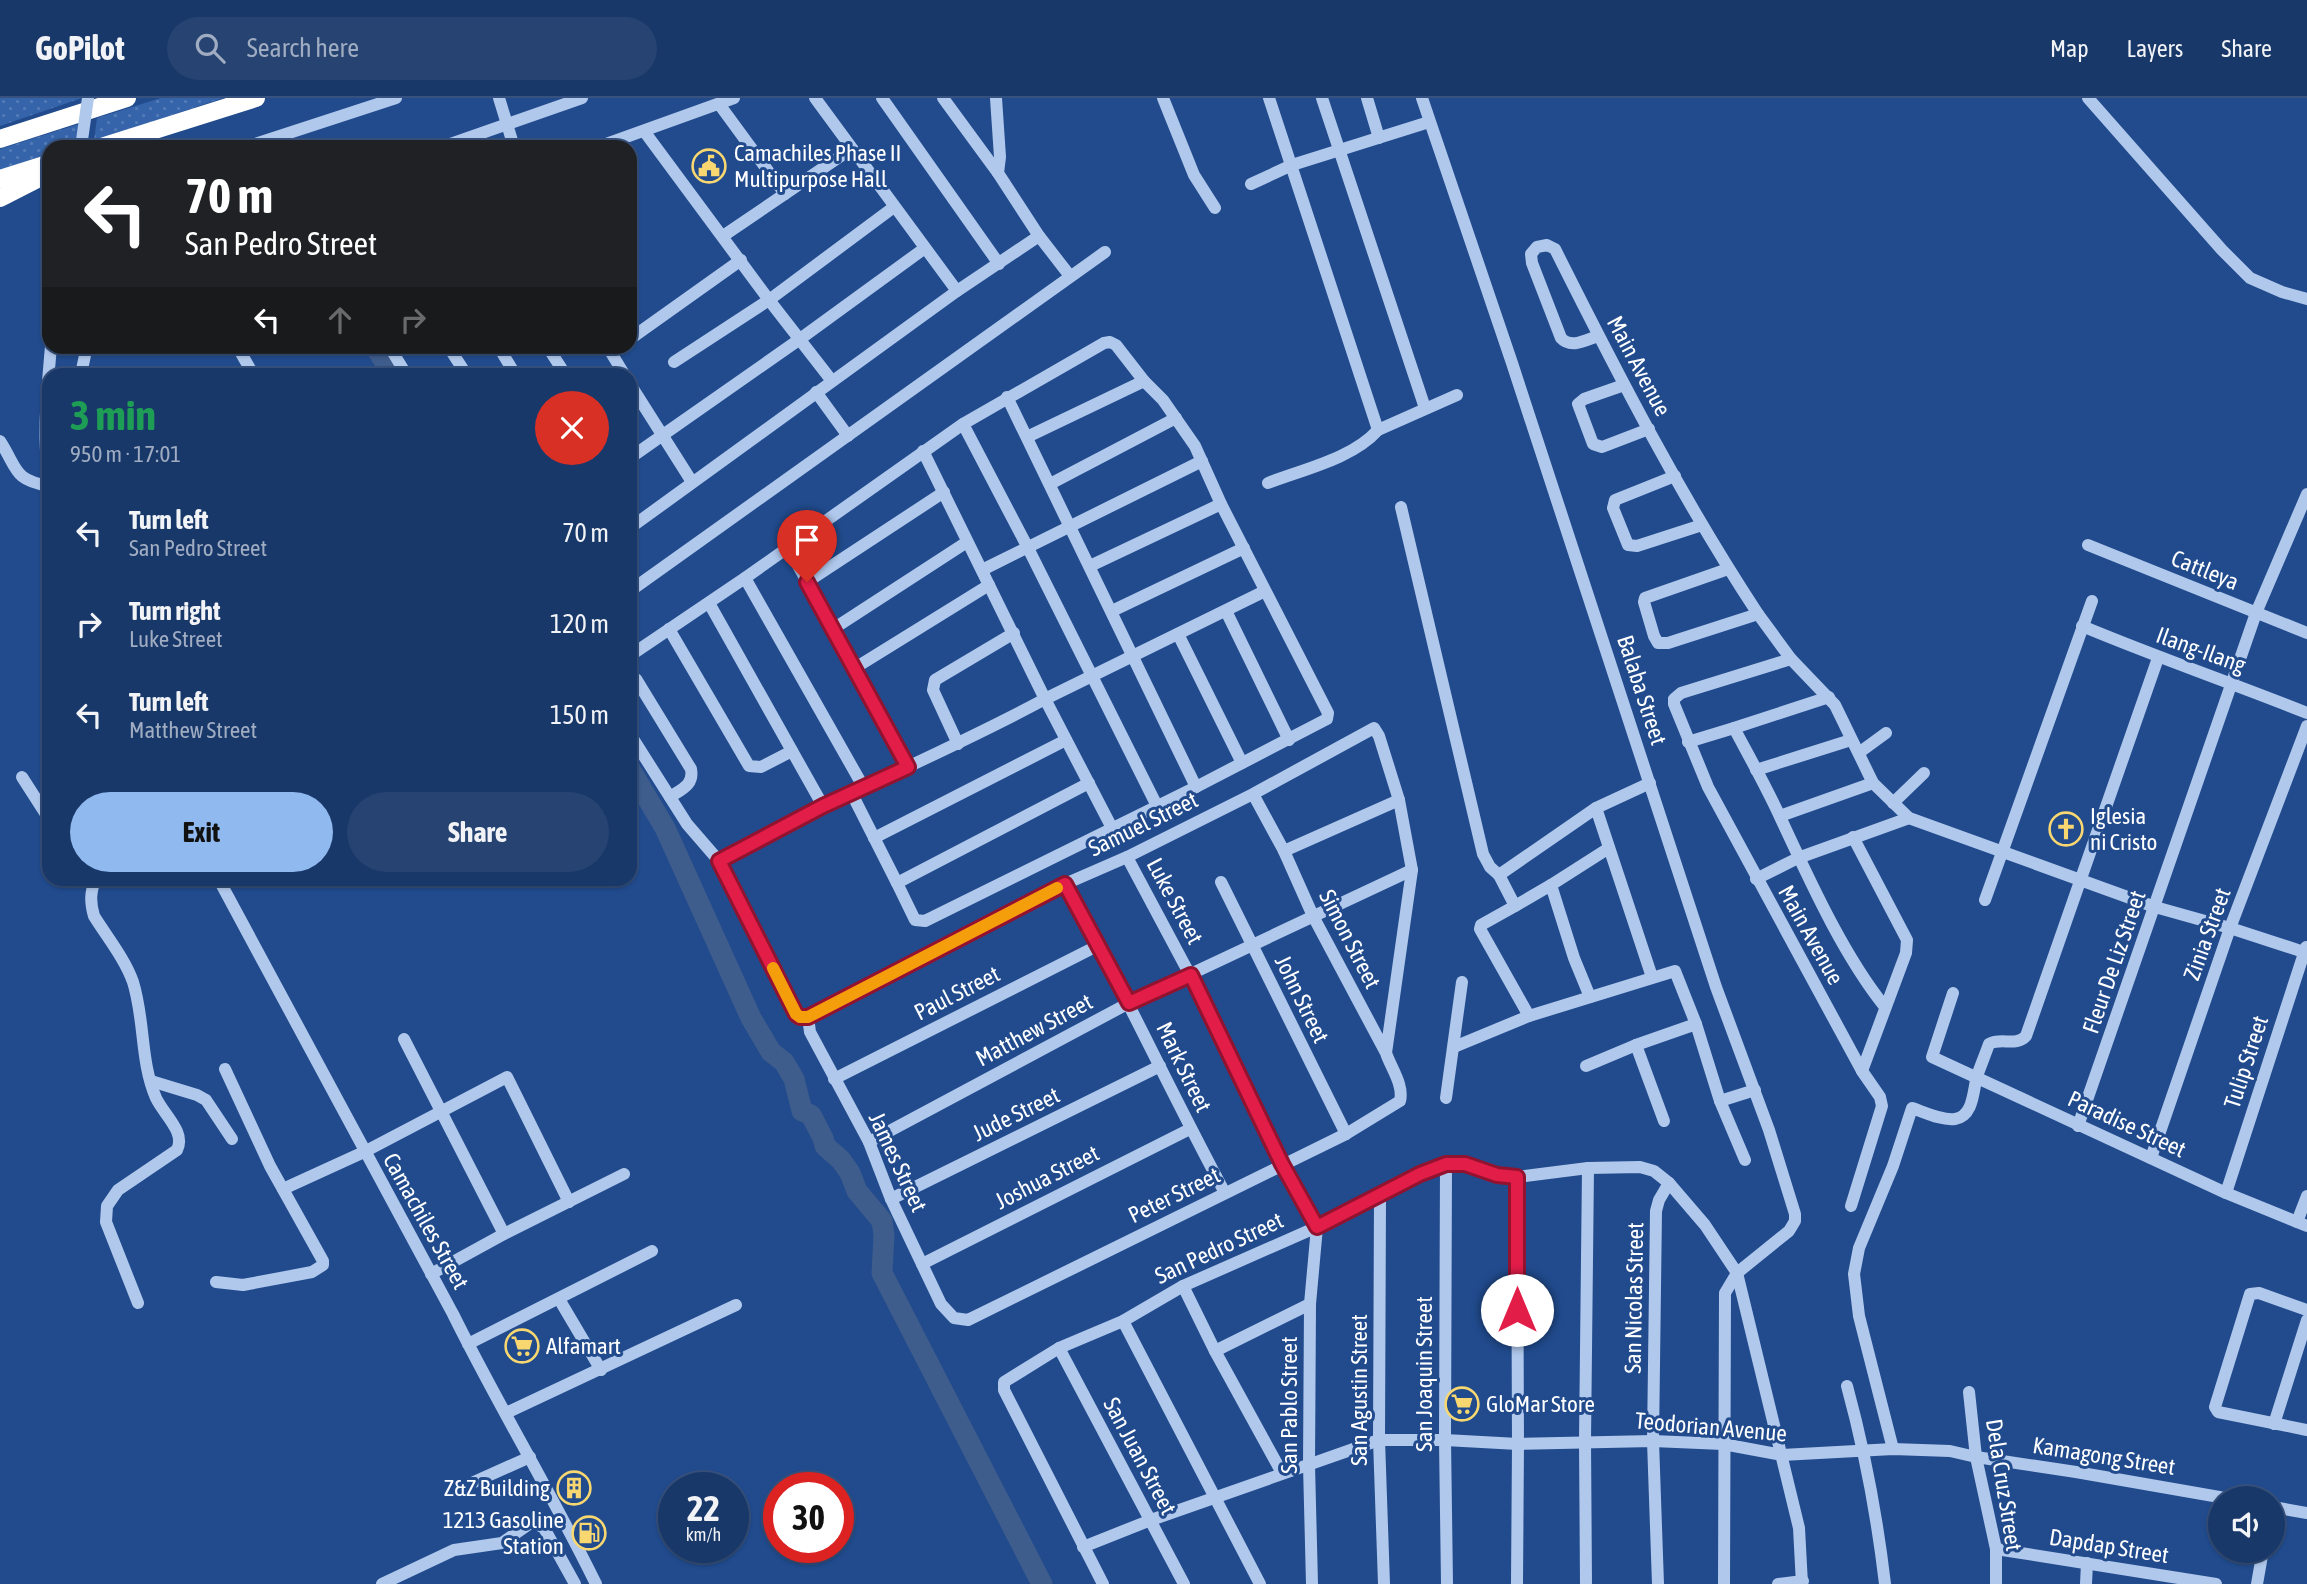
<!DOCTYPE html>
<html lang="en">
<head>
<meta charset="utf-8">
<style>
	body { margin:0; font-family:"Asap Condensed",sans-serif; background:#264372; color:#f1f3f6; height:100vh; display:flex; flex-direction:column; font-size:26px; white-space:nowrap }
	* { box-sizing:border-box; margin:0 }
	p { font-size:23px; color:#9facc1 }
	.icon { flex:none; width:38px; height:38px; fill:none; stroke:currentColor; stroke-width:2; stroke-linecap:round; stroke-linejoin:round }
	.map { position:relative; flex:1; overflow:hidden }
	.details { position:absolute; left:42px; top:270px; width:595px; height:518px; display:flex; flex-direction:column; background:#19386a; border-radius:21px; box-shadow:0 2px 5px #0004,0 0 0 2px #37527e }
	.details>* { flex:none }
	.guide { position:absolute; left:42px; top:42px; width:595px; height:214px; border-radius:21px; box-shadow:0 2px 5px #0004,0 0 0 2px #37527e; background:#202124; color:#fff; overflow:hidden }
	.tools { position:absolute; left:2208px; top:1388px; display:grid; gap:14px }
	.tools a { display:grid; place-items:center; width:77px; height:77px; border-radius:50%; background:#19386a; box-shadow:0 2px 5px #0004,0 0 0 2px #37527e; font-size:35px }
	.speed { position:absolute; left:658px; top:1374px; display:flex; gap:14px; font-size:35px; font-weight:700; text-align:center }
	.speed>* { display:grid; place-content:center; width:91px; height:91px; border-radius:50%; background:#19386a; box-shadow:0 2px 5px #0004,0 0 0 2px #37527e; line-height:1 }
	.speed small { font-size:18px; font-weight:400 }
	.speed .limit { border:10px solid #d22; background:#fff; color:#111 }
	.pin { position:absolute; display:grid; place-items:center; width:60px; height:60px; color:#fff; margin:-72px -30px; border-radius:50% 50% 50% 0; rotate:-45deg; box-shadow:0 0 7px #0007 }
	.pin .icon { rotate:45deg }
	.me { position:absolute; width:77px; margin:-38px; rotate:0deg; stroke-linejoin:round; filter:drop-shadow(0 0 5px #0008) }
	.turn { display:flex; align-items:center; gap:24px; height:147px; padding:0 28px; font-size:32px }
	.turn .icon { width:91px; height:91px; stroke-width:2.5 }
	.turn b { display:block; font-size:49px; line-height:60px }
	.lanes { display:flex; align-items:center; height:66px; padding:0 28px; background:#0003; justify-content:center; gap:35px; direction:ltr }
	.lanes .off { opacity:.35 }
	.round { display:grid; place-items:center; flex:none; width:74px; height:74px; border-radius:37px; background:#264372 }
	.summary { display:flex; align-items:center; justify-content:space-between; height:119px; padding:0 28px }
	h1 { font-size:42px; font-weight:700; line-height:52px; color:#1e9e55 }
	.button { display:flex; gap:14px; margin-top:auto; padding:14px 28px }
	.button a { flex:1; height:80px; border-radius:42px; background:#90b9f0; color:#111; font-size:28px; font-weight:700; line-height:80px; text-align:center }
	.button a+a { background:#264372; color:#f1f3f6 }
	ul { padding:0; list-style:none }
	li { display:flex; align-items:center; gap:21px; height:91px; padding:0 28px }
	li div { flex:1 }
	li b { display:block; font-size:26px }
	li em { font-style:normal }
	header { display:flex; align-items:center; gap:42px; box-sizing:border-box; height:98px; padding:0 35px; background:#19386a; border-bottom:2px solid #37527e }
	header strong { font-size:33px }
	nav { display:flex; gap:38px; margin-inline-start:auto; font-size:24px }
	.search { width:490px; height:63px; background:#264372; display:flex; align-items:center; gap:18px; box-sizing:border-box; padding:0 24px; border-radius:38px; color:#9facc1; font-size:26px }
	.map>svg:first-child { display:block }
	.grass { fill:url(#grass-dots) }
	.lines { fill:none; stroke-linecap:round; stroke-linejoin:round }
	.river { stroke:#3e5c8c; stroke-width:21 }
	.minor { stroke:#b0c8ec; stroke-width:12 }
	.highway { stroke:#fff; stroke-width:18 }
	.minor-bridge { stroke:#b0c8ec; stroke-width:12 }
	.route-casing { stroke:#92132f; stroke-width:18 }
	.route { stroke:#e11d48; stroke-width:12 }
	.slow { stroke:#f59e0b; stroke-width:12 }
	.labels { text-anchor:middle; stroke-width:6; stroke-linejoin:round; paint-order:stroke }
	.poi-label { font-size:23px; fill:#fff; stroke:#214b8d; text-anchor:start }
	.street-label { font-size:23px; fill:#fff; stroke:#214b8d }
</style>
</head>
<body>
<header>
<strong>GoPilot</strong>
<div class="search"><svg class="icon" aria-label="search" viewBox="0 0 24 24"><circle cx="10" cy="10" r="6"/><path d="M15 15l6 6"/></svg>Search here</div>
<nav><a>Map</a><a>Layers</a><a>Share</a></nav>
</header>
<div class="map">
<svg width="2307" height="1486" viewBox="0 0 2307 1486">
	<defs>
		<pattern id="grass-dots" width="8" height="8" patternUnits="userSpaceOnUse" patternTransform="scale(1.75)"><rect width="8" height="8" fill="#3564aa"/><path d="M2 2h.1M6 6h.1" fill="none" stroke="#537bb7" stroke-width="1.8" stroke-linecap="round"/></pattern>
	</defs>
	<rect width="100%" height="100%" fill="#214b8d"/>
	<g class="grass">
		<polygon points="0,0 82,0 0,28"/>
		<polygon points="161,0 223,0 94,43 97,20"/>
		<polygon points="79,26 75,47 49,49 49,56 0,72 0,51"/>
	</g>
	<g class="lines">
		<g class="river">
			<polyline points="375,248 392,276"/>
			<polyline points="630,671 665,730 751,920 771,954 784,964 794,981 802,1013 811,1017 823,1040 825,1048 841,1062 850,1075 857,1093 882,1123 884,1137 882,1175 1042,1486"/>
		</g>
		<g class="minor">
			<polyline points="499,0 514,49"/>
			<polyline points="815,0 957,193"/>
			<polyline points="882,0 999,166"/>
			<polyline points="943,0 998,75"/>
			<polyline points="996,0 1000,59 998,75 1039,138 1070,178"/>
			<polyline points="1163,0 1194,77 1215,110"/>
			<polyline points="1269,0 1378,332"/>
			<polyline points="1322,0 1425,310"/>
			<polyline points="1367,0 1379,40"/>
			<polyline points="1422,0 1512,265 1716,889 1769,1032 1795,1116 1795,1123 1789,1133 1737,1175 1725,1195 1724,1486"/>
			<polyline points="2088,0 2222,152 2250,180 2282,194 2307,201"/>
			<polyline points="719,6 785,96"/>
			<polyline points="644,33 769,202 832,283"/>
			<polyline points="246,49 396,0"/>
			<polyline points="442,49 582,0"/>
			<polyline points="598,49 734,0"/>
			<polyline points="1251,86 1292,67 1429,24"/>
			<polyline points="723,138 851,51"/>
			<path d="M1598,238c-12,4 -27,13 -37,2l-29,-75 -1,-9 6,-7 10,-2 8,4c62,124 126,248 203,365l-90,29h-10l-4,-7 -10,-34 1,-4 83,-29"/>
			<polyline points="630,241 741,162"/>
			<polyline points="237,248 253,276"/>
			<polyline points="389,248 406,276"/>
			<polyline points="448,248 466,276"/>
			<polyline points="498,248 515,276"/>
			<polyline points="547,248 565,276"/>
			<polyline points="607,248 624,276"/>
			<polyline points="674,264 769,202 894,109"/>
			<polyline points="81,276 87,248"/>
			<polyline points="630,286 692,384"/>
			<polyline points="1624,287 1584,301 1578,306 1593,346 1602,349 1649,331"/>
			<polyline points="816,294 848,338"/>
			<polyline points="1007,299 1196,689"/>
			<polyline points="963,326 1028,450 1157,708"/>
			<polyline points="1027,339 1144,283"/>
			<path d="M0,343c18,28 13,39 49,45"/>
			<polyline points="923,353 1045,601 1265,493"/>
			<polyline points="630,360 800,241 925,150"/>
			<polyline points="1675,378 1615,402 1613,410 1628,447 1637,448 1702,427"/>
			<path d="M49,385c-7,-47 -2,-89 2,-137"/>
			<path d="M1268,385c36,-14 84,-24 110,-53l79,-35"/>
			<polyline points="1050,386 1176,320"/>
			<polyline points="1401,409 1483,756 1490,769 1499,777 1596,710 1650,685"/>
			<polyline points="630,430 957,193 1039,138"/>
			<polyline points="2088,447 2307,535"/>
			<polyline points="788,449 908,669"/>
			<polyline points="1090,468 1221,406"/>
			<polyline points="982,472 1202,363"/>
			<polyline points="745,480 864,690"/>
			<polyline points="807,484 944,394"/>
			<polyline points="630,493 1105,154"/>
			<polyline points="709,505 823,708"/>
			<polyline points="1112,513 1244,450"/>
			<polyline points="1226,513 1289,642"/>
			<polyline points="1758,516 1791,561 1835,607 1873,685 1909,720 2155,809 2230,830 2307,855"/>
			<path d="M2082,528c74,31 150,57 225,87"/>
			<polyline points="669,531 749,668 761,669 792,653"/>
			<polyline points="833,531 967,444"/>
			<polyline points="1178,536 1242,665"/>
			<polyline points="631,557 745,480 963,326 1104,245 1110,244 1116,247 1144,283 1163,302 1195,348 1221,406 1328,615 1327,621 1196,689 925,823 915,822 897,785"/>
			<polyline points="1791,561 1681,595 1674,601 1674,606 1708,689 1862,973 1906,855 1907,842 1853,739"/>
			<polyline points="855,570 989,487"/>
			<path d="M636,581l55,90c3,16 -9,20 -21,28"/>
			<polyline points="1734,630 1829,599"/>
			<path d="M630,636l57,90 32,37c105,-60 219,-104 326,-162l67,129"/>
			<path d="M1688,644l46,-14c16,30 33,60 47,91 28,60 62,136 104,188"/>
			<polyline points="958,646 933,592 935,582 1014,535"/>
			<polyline points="1860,654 1886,635"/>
			<polyline points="1756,672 1851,642"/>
			<polyline points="22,679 49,721"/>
			<polyline points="852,696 897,785 1089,685"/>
			<path d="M1253,696l31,57 29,65 73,137c5,15 18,32 14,48l-54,33 -378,186 -14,-2 -13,-14 -50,-105 -22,-57 -59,-110 -2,-15 257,-133 62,-27 126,-63 121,-66 5,8 20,64 13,70 -26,183"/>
			<polyline points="1893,705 1924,675"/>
			<polyline points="1596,710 1652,879"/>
			<polyline points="1780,718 1873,685"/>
			<polyline points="874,740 1066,642"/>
			<polyline points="1284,753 1399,702"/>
			<polyline points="1127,759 1190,877 1282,1066 1317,1129 1310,1206 1309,1367 1312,1486"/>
			<polyline points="719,763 796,916 800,919 808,919"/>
			<polyline points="1499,777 1515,808 1551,787 1574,860 1590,899"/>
			<path d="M96,780c-6,14 -6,24 -2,38 13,21 31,43 39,66 12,38 7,79 23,116 8,17 30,34 21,52l-59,40 -11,16 -1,16 32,81"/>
			<path d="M218,780l235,436c45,91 98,178 143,270"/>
			<polyline points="1756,781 1798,760 1909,720"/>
			<polyline points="1221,784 1346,1036"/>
			<path d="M1065,786c57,102 105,207 160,309"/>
			<polyline points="1551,787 1609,750"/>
			<polyline points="1985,802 2092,503"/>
			<polyline points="1515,808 1481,827 1480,831 1529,918"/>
			<polyline points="1953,895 1932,959 2226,1095 2307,1128"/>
			<polyline points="404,941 504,1136"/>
			<polyline points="1636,947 1664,1023"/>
			<polyline points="1454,949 1529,918 1675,873 1696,926 1720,1003 1745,1062"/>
			<polyline points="1586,968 1636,947 1696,926"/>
			<polyline points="834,981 1099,847"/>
			<polyline points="151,983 197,997 206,1002 232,1041"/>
			<polyline points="1446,1000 1462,884"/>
			<polyline points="1720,1003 1755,992"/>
			<polyline points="2078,1028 2256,515 2307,396"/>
			<polyline points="869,1044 1129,905 1412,772"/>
			<polyline points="2151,1060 2230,830 2307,628"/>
			<polyline points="1446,1066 1445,1342 1447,1486"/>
			<polyline points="283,1091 364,1054 507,979 569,1104"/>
			<polyline points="2226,1095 2306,849"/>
			<polyline points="1380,1098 1379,1342 1384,1486"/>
			<polyline points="891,1101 1160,968"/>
			<polyline points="1851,1108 1882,1008 1880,999 1862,973"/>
			<polyline points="2297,1124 2307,1098"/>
			<polyline points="922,1166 1190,1031"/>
			<polyline points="431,1176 504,1136 624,1076"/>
			<polyline points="216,1184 243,1187 312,1174 323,1167 323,1163 270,1068 225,971"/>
			<polyline points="1183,1188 1215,1253 1282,1375"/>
			<polyline points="559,1201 601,1272"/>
			<polyline points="2307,1212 2259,1195 2250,1196 2215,1309 2218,1314 2307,1332"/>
			<polyline points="1123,1223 1260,1486"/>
			<polyline points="468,1246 652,1153"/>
			<polyline points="1059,1250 1184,1486"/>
			<polyline points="1215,1253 1310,1206"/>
			<path d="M1847,1288c18,66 30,130 38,198"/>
			<polyline points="1969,1294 1976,1359 1996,1451 1996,1486"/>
			<polyline points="506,1315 736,1207"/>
			<polyline points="2274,1326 2307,1222"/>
			<path d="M1893,1351l-34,-133 -5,-42 5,-26 34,-82 19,-58c12,4 30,13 43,11 19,-3 18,-29 22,-43 4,-11 8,-21 12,-32 12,-7 27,3 37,-8l132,-378"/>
			<polyline points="474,1384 530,1359"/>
			<polyline points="2273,1409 2307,1415"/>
			<polyline points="1083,1449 1151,1422 1379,1342 1445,1342 1518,1346 1653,1343 1723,1346 1782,1357 1893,1351 1950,1353 1976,1359 2076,1374 2225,1400"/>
			<polyline points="1996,1451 2216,1486"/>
			<polyline points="382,1486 454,1452 502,1445 529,1426 536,1426 544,1430 575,1486"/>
			<polyline points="1103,1486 1004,1292 1004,1284 1059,1250 1123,1223 1183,1188 1317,1129 1420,1076 1446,1066 1465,1066 1497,1077 1517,1079 1588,1070 1640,1069 1654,1073 1669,1085 1705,1127 1737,1175 1799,1430 1802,1486"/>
			<polyline points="1517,1486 1518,1346 1517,1079"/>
			<polyline points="1586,1486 1585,1343 1588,1070"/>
			<polyline points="1658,1486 1653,1343 1656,1113 1659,1102 1669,1085"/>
			<polyline points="1778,1486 1803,1483"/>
			<polyline points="2086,1486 2087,1465"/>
			<polyline points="2257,1486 2263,1452"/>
		</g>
		<g class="highway">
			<polyline points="0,41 127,0"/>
			<polyline points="101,49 256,0"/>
			<polyline points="0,81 47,66"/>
			<polyline points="0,100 49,75"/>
		</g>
		<polyline class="minor-bridge" points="81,49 88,0"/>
	</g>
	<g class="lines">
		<defs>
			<polyline id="route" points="807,484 908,669 823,708 719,763 796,916 800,919 808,919 1065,786 1129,905 1191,877 1282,1066 1317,1129 1420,1076 1446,1066 1465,1066 1497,1077 1517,1079 1517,1212"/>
		</defs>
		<use href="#route" class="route-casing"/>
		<use href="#route" class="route"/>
		<polyline class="slow" points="773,870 796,916 800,919 808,919 1057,790"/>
	</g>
	<defs>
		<symbol id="civic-ring" viewBox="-11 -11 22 22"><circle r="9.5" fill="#214b8d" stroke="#f8d771" stroke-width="1.5"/><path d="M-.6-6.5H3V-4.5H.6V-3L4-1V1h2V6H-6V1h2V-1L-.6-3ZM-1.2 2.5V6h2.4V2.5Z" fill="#f8d771"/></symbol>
		<symbol id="church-ring" viewBox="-11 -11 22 22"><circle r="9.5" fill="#214b8d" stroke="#f8d771" stroke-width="1.5"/><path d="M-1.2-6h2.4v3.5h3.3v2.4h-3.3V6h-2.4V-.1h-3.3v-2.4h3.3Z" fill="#f8d771"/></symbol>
		<symbol id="supermarket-ring" viewBox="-11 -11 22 22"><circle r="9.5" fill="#214b8d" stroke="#f8d771" stroke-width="1.5"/><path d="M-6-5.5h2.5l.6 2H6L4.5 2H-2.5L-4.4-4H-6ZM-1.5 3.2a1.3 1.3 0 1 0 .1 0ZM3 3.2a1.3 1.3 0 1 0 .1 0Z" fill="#f8d771"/></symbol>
		<symbol id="building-ring" viewBox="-11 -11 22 22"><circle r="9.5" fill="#214b8d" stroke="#f8d771" stroke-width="1.5"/><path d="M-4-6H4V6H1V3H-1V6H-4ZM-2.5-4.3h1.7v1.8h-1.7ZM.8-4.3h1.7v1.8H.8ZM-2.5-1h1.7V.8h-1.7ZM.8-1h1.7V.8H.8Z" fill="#f8d771"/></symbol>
		<symbol id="fuel-ring" viewBox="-11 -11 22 22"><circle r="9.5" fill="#214b8d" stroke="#f8d771" stroke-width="1.5"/><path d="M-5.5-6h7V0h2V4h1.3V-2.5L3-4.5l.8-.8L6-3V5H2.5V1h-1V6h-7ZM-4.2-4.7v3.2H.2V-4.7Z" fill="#f8d771"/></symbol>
	</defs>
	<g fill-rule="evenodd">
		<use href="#civic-ring" x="690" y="49" width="38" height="38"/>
		<use href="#church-ring" x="2047" y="712" width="38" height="38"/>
		<use href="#supermarket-ring" x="503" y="1229" width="38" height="38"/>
		<use href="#supermarket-ring" x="1443" y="1287" width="38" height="38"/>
		<use href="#building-ring" x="555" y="1371" width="38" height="38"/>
		<use href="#fuel-ring" x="570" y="1416" width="38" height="38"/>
	</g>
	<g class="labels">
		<g class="poi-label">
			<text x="734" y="63">Camachiles Phase II<tspan x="734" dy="26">Multipurpose Hall</tspan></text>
			<text x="2090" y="726">Iglesia<tspan x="2090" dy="26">ni Cristo</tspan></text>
			<text x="546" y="1256">Alfamart</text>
			<text x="1486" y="1314">GloMar Store</text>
			<text x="550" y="1398" text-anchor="end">Z&amp;Z Building</text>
			<text x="564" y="1430" text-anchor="end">1213 Gasoline<tspan x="564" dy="26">Station</tspan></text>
		</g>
		<g class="street-label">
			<text transform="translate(1639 268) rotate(62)" y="8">Main Avenue</text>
			<text transform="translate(2205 472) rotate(22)" y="8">Cattleya</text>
			<text transform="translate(2201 552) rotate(20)" y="8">Ilang-Ilang</text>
			<text transform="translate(1642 592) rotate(72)" y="8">Balaba Street</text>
			<text transform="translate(1143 726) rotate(-26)" y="8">Samuel Street</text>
			<text transform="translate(1175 803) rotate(62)" y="8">Luke Street</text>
			<text transform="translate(2207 836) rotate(-70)" y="8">Zinia Street</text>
			<text transform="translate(1811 837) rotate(61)" y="8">Main Avenue</text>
			<text transform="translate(1350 841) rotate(63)" y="8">Simon Street</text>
			<text transform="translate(2114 864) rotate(-71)" y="8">Fleur De Liz Street</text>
			<text transform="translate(957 895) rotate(-27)" y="8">Paul Street</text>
			<text transform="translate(1302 901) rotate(64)" y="8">John Street</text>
			<text transform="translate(1034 932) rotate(-28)" y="8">Matthew Street</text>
			<text transform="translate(2246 964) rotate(-72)" y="8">Tulip Street</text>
			<text transform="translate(1184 969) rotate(64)" y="8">Mark Street</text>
			<text transform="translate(1016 1016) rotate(-26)" y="8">Jude Street</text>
			<text transform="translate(2127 1026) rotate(25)" y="8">Paradise Street</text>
			<text transform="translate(898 1064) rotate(65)" y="8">James Street</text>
			<text transform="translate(1047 1079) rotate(-27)" y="8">Joshua Street</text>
			<text transform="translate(1174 1097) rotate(-26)" y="8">Peter Street</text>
			<text transform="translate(426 1123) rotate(61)" y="8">Camachiles Street</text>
			<text transform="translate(1219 1150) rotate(-25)" y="8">San Pedro Street</text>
			<text transform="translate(1634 1200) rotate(-89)" y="8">San Nicolas Street</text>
			<text transform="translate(1424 1276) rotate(-90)" y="8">San Joaquin Street</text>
			<text transform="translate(1359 1292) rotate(-90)" y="8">San Agustin Street</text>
			<text transform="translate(1289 1307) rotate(-90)" y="8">San Pablo Street</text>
			<text transform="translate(1711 1329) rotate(5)" y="8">Teodorian Avenue</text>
			<text transform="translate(1140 1358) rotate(62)" y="8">San Juan Street</text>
			<text transform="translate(2104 1358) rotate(9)" y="8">Kamagong Street</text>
			<text transform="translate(2004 1387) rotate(81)" y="8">Dela Cruz Street</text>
			<text transform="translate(2109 1448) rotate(9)" y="8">Dapdap Street</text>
		</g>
	</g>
</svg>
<div class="tools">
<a><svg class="icon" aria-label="sound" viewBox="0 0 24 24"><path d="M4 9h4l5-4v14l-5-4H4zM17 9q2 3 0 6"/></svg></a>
</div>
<div class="speed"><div>22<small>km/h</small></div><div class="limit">30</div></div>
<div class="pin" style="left:807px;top:484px;background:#d93025"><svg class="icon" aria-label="arrive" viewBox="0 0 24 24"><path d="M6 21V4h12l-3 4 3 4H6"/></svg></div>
<svg class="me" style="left:1517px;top:1212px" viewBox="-20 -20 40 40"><circle r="19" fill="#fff"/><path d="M0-13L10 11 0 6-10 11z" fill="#e11d48"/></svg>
<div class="guide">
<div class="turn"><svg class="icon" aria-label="left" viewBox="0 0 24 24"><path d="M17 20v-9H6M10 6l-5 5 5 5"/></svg><div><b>70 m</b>San Pedro Street</div></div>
<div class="lanes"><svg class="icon" aria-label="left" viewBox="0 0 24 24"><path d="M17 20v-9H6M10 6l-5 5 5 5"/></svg><svg class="icon off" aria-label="ahead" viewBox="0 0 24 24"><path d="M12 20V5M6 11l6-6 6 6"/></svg><svg class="icon off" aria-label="right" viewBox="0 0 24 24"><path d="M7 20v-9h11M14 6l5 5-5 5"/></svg></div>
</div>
<section class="details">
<div class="summary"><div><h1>3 min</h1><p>950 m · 17:01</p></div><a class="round" style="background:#d93025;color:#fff"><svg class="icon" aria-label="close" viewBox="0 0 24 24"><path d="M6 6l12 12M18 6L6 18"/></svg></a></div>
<ul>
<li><svg class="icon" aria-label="left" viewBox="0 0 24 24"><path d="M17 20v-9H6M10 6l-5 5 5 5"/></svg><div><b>Turn left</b><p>San Pedro Street</p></div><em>70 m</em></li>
<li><svg class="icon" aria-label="right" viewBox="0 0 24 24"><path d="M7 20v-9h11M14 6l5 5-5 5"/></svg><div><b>Turn right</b><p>Luke Street</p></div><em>120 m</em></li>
<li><svg class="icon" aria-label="left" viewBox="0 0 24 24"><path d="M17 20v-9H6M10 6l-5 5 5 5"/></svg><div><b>Turn left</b><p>Matthew Street</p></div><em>150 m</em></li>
</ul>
<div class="button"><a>Exit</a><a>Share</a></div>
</section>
</div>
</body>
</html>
